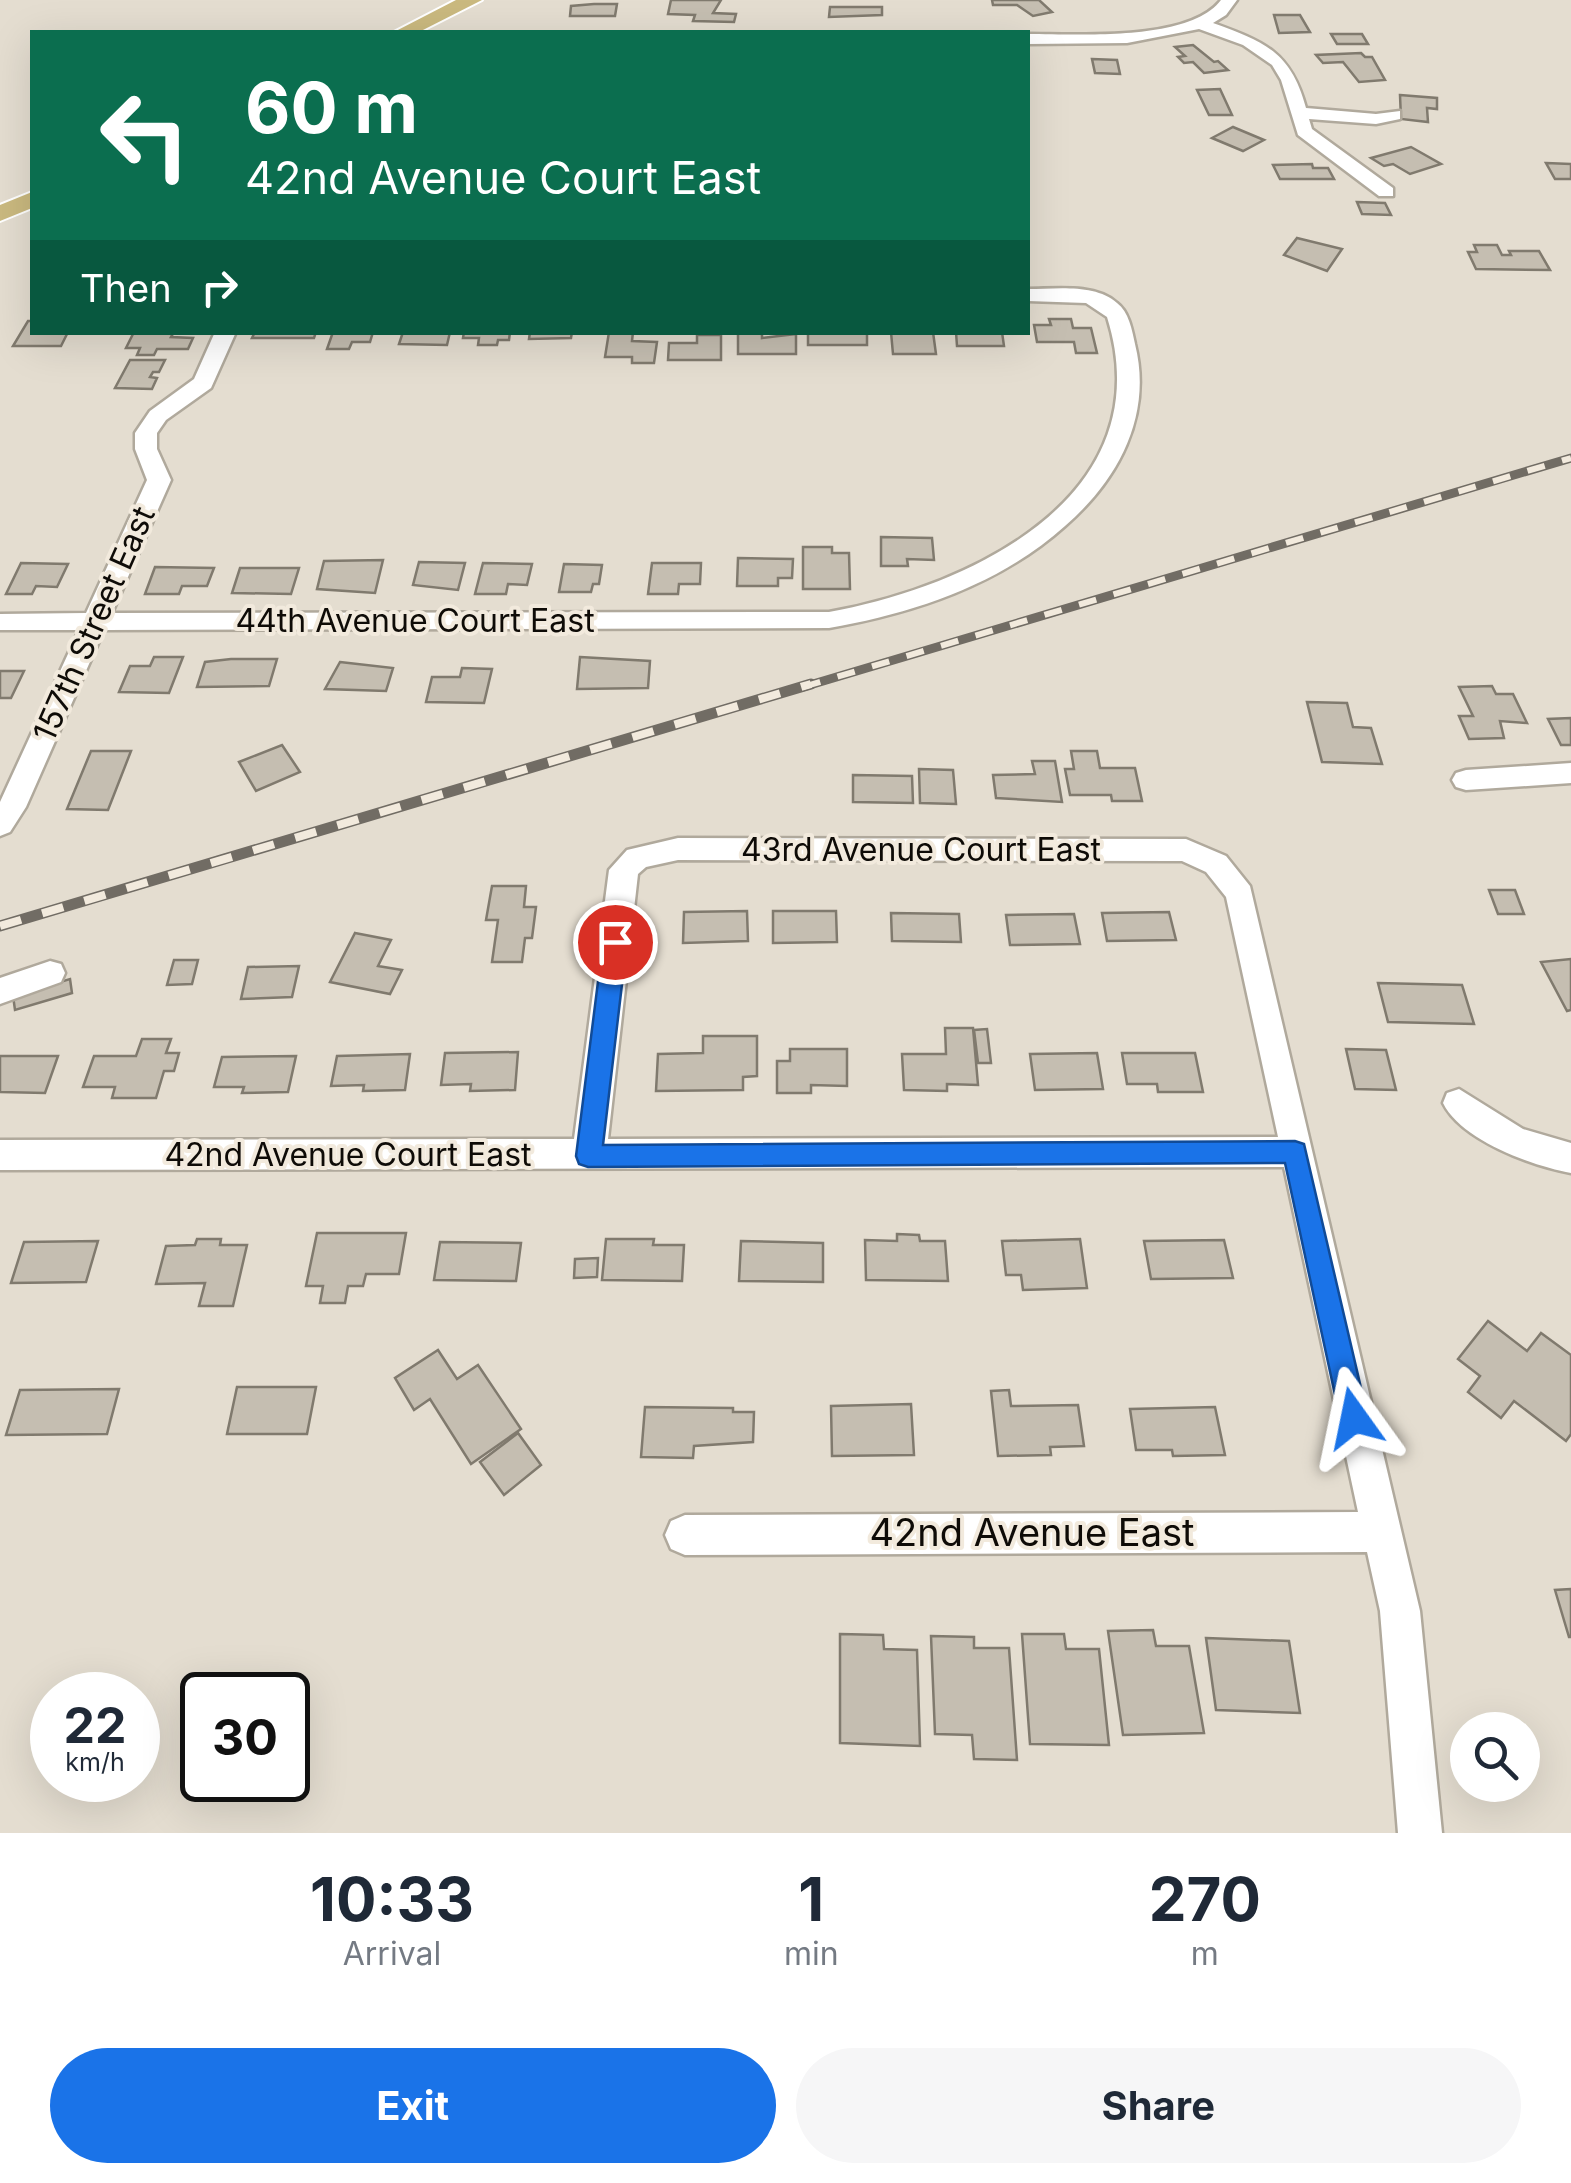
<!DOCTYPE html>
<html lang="en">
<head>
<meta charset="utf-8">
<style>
	body { margin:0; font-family:Inter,sans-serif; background:#f6f6f7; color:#1f2937; height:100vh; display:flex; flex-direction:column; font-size:38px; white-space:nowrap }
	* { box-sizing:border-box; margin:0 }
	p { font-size:32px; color:#747a83 }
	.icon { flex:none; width:55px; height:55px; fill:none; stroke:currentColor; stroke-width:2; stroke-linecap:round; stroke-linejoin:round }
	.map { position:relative; height:1833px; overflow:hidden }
	.side { display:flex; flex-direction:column; background:#fff; flex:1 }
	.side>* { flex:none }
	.top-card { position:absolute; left:30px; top:30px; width:1000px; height:305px; border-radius:0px; box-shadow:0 10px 40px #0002; background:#0b6e4f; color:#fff; overflow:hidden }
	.buttons { position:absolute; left:1450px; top:1712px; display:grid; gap:20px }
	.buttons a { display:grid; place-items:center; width:90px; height:90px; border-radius:50%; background:#fff; box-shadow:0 10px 40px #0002; font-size:50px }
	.speed { position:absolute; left:30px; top:1672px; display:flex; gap:20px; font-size:50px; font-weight:700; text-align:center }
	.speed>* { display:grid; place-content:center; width:130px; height:130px; border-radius:50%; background:#fff; box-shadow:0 10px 40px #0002; line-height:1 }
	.speed small { font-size:25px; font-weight:400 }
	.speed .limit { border:5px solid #111; border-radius:15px; background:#fff; color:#111 }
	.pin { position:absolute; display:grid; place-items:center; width:85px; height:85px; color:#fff; margin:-42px; border:5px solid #fff; border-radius:50%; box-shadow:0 2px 10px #0007 }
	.me { position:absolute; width:110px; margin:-55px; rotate:348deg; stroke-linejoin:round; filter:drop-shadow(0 0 8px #0008) }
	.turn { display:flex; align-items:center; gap:35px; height:210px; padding:0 50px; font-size:45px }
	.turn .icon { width:130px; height:130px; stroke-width:2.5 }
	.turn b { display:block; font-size:70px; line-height:85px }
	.then { display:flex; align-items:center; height:95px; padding:0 50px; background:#0003; gap:20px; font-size:38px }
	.eta { display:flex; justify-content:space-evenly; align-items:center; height:170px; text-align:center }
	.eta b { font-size:60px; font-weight:700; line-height:70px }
	.button { display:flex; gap:20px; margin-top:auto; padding:20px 50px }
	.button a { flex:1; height:115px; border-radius:60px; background:#1a73e8; color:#fff; font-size:40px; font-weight:700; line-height:115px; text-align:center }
	.button a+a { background:#f6f6f7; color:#1f2937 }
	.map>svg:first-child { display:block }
	.building { fill:#c5beb1; stroke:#807a6e; stroke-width:2.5 }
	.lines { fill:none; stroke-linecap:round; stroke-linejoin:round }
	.minor-casing { stroke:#b0a99c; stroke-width:5 }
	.major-casing { stroke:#fff; stroke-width:4 }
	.minor { fill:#fff; fill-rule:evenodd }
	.major { fill:#cab97f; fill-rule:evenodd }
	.rail-far1-casing { stroke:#716c64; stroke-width:9 }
	.rail-casing { stroke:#716c64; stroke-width:11 }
	.rail-far1 { stroke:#f2eadd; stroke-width:6; stroke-dasharray:18; stroke-linecap:butt }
	.rail { stroke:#f2eadd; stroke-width:8; stroke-dasharray:22; stroke-linecap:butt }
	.route { fill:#1a73e8; stroke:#114b97; stroke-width:2.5 }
	.labels { text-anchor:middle; stroke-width:8; stroke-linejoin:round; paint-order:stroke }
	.street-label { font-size:32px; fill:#0e0b07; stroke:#f2eadd }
	.near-street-label { font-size:38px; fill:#0e0b07; stroke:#f2eadd }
</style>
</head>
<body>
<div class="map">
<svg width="1571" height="1833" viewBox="0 0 1571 1833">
	<rect width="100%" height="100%" fill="#e4ddd0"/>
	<g class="building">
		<polygon points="671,0 721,0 713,13 736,14 734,22 693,21 695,15 668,14"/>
		<polygon points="992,0 1039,0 1052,12 1033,16 1017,5 993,5"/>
		<polygon points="594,4 617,4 615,16 570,16 571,6"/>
		<polygon points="830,7 882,7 882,15 829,17"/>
		<polygon points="1274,15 1300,15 1310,32 1279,33"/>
		<polygon points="1331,34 1362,34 1368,44 1337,44"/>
		<polygon points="1193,45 1214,62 1218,61 1228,70 1204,73 1193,62 1184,63 1178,57 1185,56 1175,47"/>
		<polygon points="1361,53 1365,57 1372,57 1385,80 1359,82 1343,62 1323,63 1316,55"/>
		<polygon points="1092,59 1117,60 1120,74 1095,73"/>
		<polygon points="1220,89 1232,115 1209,115 1197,90"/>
		<polygon points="1400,95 1437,98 1437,109 1427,108 1428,122 1401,119"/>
		<polygon points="1233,127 1264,140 1243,151 1212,138"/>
		<polygon points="1411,147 1441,164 1410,174 1393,164 1384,166 1371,158"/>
		<polygon points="1546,163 1571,164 1571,179 1555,179"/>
		<polygon points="1312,164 1313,168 1328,168 1334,179 1280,179 1273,165"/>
		<polygon points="1357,202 1385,203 1391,215 1362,214"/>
		<polygon points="1297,238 1342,249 1327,271 1284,255"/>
		<polygon points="1474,245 1497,245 1502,255 1511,255 1509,251 1539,251 1550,270 1476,269 1468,252 1477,252"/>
		<polygon points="1049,319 1071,319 1073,328 1091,328 1097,353 1076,353 1074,342 1037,342 1034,325 1051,325"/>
		<polygon points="28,321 32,321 32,332 68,332 61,346 13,346"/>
		<polygon points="134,332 174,332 171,337 193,338 188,349 157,349 154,355 137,355 140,348 126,348"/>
		<polygon points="255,332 316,332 314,338 252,338"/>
		<polygon points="333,332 373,332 370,342 352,342 349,349 327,349"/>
		<polygon points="403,332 450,332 447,345 399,344"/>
		<polygon points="464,332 510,332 509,340 498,340 497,345 478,345 479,338 463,338"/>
		<polygon points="530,332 572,332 571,338 529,339"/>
		<polygon points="609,332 633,332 632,341 657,342 654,363 632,363 632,357 605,357"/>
		<polygon points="738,332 762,332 762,338 796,334 796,354 738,354"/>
		<rect x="808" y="332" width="59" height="13"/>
		<polygon points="891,332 933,332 936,354 893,354"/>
		<polygon points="956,332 1002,332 1004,346 957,346"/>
		<polygon points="697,335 721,335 721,360 668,360 669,343 697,343"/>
		<polygon points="130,360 165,360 159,372 153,372 150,377 157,378 152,389 115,388"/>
		<polygon points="881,537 932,538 934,560 907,559 908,566 881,566"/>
		<polygon points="803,547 832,547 832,553 849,553 850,589 803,589"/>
		<polygon points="738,558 793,559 792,578 778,578 778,586 737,586"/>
		<polygon points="383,560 375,593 317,589 324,561"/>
		<polygon points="419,562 465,563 458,590 413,585"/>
		<polygon points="21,563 68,564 57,587 36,586 32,594 6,594"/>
		<polygon points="483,563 532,564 527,585 508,584 506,594 475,594"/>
		<polygon points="652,563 701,563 700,584 679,584 678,594 648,594"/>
		<polygon points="564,564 602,565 599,584 593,584 591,592 559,592"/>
		<polygon points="155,567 214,568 207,586 182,586 179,594 145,594"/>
		<polygon points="240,568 299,568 291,594 232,593"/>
		<polygon points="154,657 183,657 169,693 119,692 130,666 150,666"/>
		<polygon points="580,657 650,661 648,688 577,689"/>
		<polygon points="231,659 277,659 269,686 197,687 205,662"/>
		<polygon points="340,662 393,668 386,691 325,689"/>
		<polygon points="462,668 492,669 484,703 426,702 432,677 460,677"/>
		<polygon points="0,671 24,671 11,698 0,698"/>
		<polygon points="1492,686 1496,694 1513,694 1527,723 1500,721 1504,738 1469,739 1459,716 1473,716 1459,687"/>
		<polygon points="1307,702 1347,703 1353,727 1371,728 1382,764 1322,762"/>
		<polygon points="1571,718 1571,745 1561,745 1548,719"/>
		<polygon points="282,745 300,772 256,791 239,762"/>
		<polygon points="91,751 131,751 108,810 67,809"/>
		<polygon points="1071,751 1097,751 1100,768 1135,768 1142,801 1112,801 1111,795 1070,795 1065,769 1074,769"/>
		<polygon points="1032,761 1055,761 1062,802 996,798 993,775 1035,774"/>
		<polygon points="919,769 953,770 956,804 920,803"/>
		<polygon points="853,775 912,776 913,803 853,802"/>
		<polygon points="492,886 526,886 524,907 536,907 532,938 525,938 522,962 492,962 498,920 486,920"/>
		<polygon points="1489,890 1515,890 1524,914 1498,914"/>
		<polygon points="747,911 748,941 683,943 684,912"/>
		<polygon points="773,911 836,911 837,942 773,943"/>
		<polygon points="1169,912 1176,940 1107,941 1102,913"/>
		<polygon points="891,913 959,914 961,942 892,941"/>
		<polygon points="1074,914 1080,944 1010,945 1006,915"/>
		<polygon points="355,933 391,940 378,966 402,970 390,994 330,982"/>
		<polygon points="1571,959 1571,1010 1567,1011 1541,962"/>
		<polygon points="174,960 198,960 192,984 167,985"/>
		<polygon points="299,966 292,997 241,999 248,967"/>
		<polygon points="70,979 72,993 15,1010 13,996"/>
		<polygon points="1378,983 1462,985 1474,1024 1388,1022"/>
		<polygon points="945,1028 973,1028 978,1085 947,1084 947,1091 904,1090 902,1054 946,1054"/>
		<polygon points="987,1029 991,1063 978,1063 974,1030"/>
		<polygon points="703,1036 757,1036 757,1076 743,1077 743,1090 656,1091 658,1054 703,1053"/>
		<polygon points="142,1039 171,1039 166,1053 179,1053 174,1071 164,1071 156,1098 112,1098 115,1087 83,1087 94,1056 136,1056"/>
		<polygon points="790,1049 847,1049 847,1086 811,1085 811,1093 777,1093 777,1061 790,1061"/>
		<polygon points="1346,1049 1386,1050 1396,1090 1355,1089"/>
		<polygon points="518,1052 515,1090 470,1091 471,1084 441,1085 445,1053"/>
		<polygon points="1097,1053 1103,1089 1035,1090 1030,1054"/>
		<polygon points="1122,1053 1195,1053 1203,1092 1158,1092 1157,1084 1127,1084"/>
		<polygon points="410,1054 405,1090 363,1091 364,1085 331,1086 337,1056"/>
		<polygon points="0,1056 58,1056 45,1093 0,1092"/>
		<polygon points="296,1056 288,1092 242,1093 244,1087 214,1087 222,1057"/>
		<polygon points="317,1233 406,1233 399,1274 366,1274 363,1286 348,1286 345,1303 320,1303 323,1286 306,1286"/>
		<polygon points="897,1234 919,1235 920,1241 945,1241 948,1281 866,1280 865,1240 897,1241"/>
		<polygon points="197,1239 221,1239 220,1245 247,1245 233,1306 199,1306 205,1283 156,1284 166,1246 195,1245"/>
		<polygon points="606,1239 654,1239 653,1245 684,1245 682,1281 602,1280"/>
		<polygon points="1080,1239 1087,1288 1023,1290 1021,1275 1006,1275 1002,1241"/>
		<polygon points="1224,1240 1233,1278 1151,1279 1144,1241"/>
		<polygon points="98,1241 86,1282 11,1283 24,1242"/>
		<polygon points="741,1241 823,1243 823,1282 739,1281"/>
		<polygon points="440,1242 521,1243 516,1281 434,1280"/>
		<polygon points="598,1258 597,1277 574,1278 575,1259"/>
		<polygon points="1488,1321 1527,1351 1541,1333 1571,1355 1571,1434 1566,1441 1514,1401 1501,1418 1468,1392 1480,1376 1458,1359"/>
		<polygon points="438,1350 457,1379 478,1365 521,1429 471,1464 430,1399 414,1410 395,1378"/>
		<polygon points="237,1387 316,1387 307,1434 227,1434"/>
		<polygon points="119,1389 107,1434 6,1435 20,1390"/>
		<polygon points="1009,1390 1011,1406 1078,1405 1084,1446 1050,1447 1051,1455 998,1456 991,1391"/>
		<polygon points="911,1404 914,1455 832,1456 831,1406"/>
		<polygon points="645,1407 733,1408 733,1412 754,1412 753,1442 694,1446 693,1458 641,1457"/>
		<polygon points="1215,1407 1225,1455 1173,1456 1172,1450 1136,1450 1130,1409"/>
		<polygon points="518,1433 541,1465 504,1495 480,1462"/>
		<polygon points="1571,1589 1571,1637 1569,1637 1555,1590"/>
		<polygon points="1153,1630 1156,1646 1189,1646 1204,1733 1123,1735 1108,1631"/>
		<polygon points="840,1634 883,1635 884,1649 917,1650 920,1746 840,1743"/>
		<polygon points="1022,1634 1064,1634 1066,1649 1099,1649 1109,1745 1030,1744"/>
		<polygon points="931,1636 974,1637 974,1648 1009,1648 1017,1760 974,1759 972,1735 935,1734"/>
		<polygon points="1206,1638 1289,1641 1300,1713 1216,1710"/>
	</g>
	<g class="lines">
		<defs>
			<g id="minor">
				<path d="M1221,0h16l-11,15 -13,8c52,19 78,29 93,85l70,6 24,-3v8l-24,5 -67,-5 3,10 81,59v8h-14l-81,-61 -17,-55 -9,-15 -29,-20 -44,-16 -72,14 -99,1v-10c49,0 161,8 193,-34z"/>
				<path d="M1028,289c27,0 67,-6 89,14 12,9 15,27 18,41 18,72 -17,136 -70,182 -66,59 -151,87 -236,102l-725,2 -78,177 -16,25 -10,4v-34l79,-172h-79v-16l86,-1 61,-133 -12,-31v-16l15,-22 44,-32 21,-47h21l-25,56 -45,32 -9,13v16l14,31 -59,133 717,-1c144,-26 334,-117 278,-295l-21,-14 -58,-2z"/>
				<polygon points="1571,763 1571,783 1466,790 1456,787 1452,780 1456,773 1466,770"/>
				<path d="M678,838l508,1 40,17 24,30 170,725 22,222h-44l-18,-222 -13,-59 -682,3 -14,-6 -6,-14 6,-14 14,-6 673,-3 -74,-345 -1284,3v-30l574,-1 35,-269 18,-20zM678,860l504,1 24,11 20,25 52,240 -670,2 30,-265 8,-7z"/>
				<polygon points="50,961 61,964 65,973 61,982 0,1004 0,978"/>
				<path d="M1459,1089l64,40 48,14v30c-39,-7 -110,-33 -128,-70l4,-10z"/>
			</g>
			<g id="major">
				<polygon points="456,0 482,0 419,32 394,32"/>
				<polygon points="32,192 32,208 0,221 0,205"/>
			</g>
		</defs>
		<use href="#minor" class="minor-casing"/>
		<use href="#major" class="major-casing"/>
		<use href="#minor" class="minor"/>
		<use href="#major" class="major"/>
		<defs>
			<polyline id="rail-far1" points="803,687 1571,458"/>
			<polyline id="rail" points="0,926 811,684"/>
		</defs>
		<use href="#rail-far1" class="rail-far1-casing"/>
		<use href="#rail" class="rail-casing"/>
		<use href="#rail-far1" class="rail-far1"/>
		<use href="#rail" class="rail"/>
	</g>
	<polygon class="route" points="615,932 627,942 603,1145 1295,1141 1304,1144 1368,1418 1364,1428 1354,1432 1344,1428 1340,1418 1285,1163 588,1167 579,1164 576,1156 603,942"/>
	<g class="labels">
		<g class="street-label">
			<text x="415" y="632">44th Avenue Court East</text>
			<text transform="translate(94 624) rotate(-66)" y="11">157th Street East</text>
			<text x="921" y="861">43rd Avenue Court East</text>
			<text x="348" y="1166">42nd Avenue Court East</text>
		</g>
		<g class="near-street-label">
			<text x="1032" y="1546">42nd Avenue East</text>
		</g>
	</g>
</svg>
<div class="buttons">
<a><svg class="icon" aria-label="search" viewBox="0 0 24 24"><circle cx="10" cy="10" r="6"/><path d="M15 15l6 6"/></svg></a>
</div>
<div class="speed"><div>22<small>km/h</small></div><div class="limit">30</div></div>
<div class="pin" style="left:615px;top:942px;background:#d93025"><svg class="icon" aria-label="arrive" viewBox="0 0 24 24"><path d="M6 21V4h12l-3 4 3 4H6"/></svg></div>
<svg class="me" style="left:1354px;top:1418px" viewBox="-20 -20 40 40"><path d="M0-17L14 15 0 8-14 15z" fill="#1a73e8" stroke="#fff" stroke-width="4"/></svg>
<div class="top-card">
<div class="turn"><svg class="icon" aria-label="left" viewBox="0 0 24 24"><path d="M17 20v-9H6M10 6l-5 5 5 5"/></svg><div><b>60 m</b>42nd Avenue Court East</div></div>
<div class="then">Then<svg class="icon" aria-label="right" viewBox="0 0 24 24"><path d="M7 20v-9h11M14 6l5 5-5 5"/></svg></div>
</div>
</div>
<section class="side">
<div class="eta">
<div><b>10:33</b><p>Arrival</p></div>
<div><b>1</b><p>min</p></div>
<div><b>270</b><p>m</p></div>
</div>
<div class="button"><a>Exit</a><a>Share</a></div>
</section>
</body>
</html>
